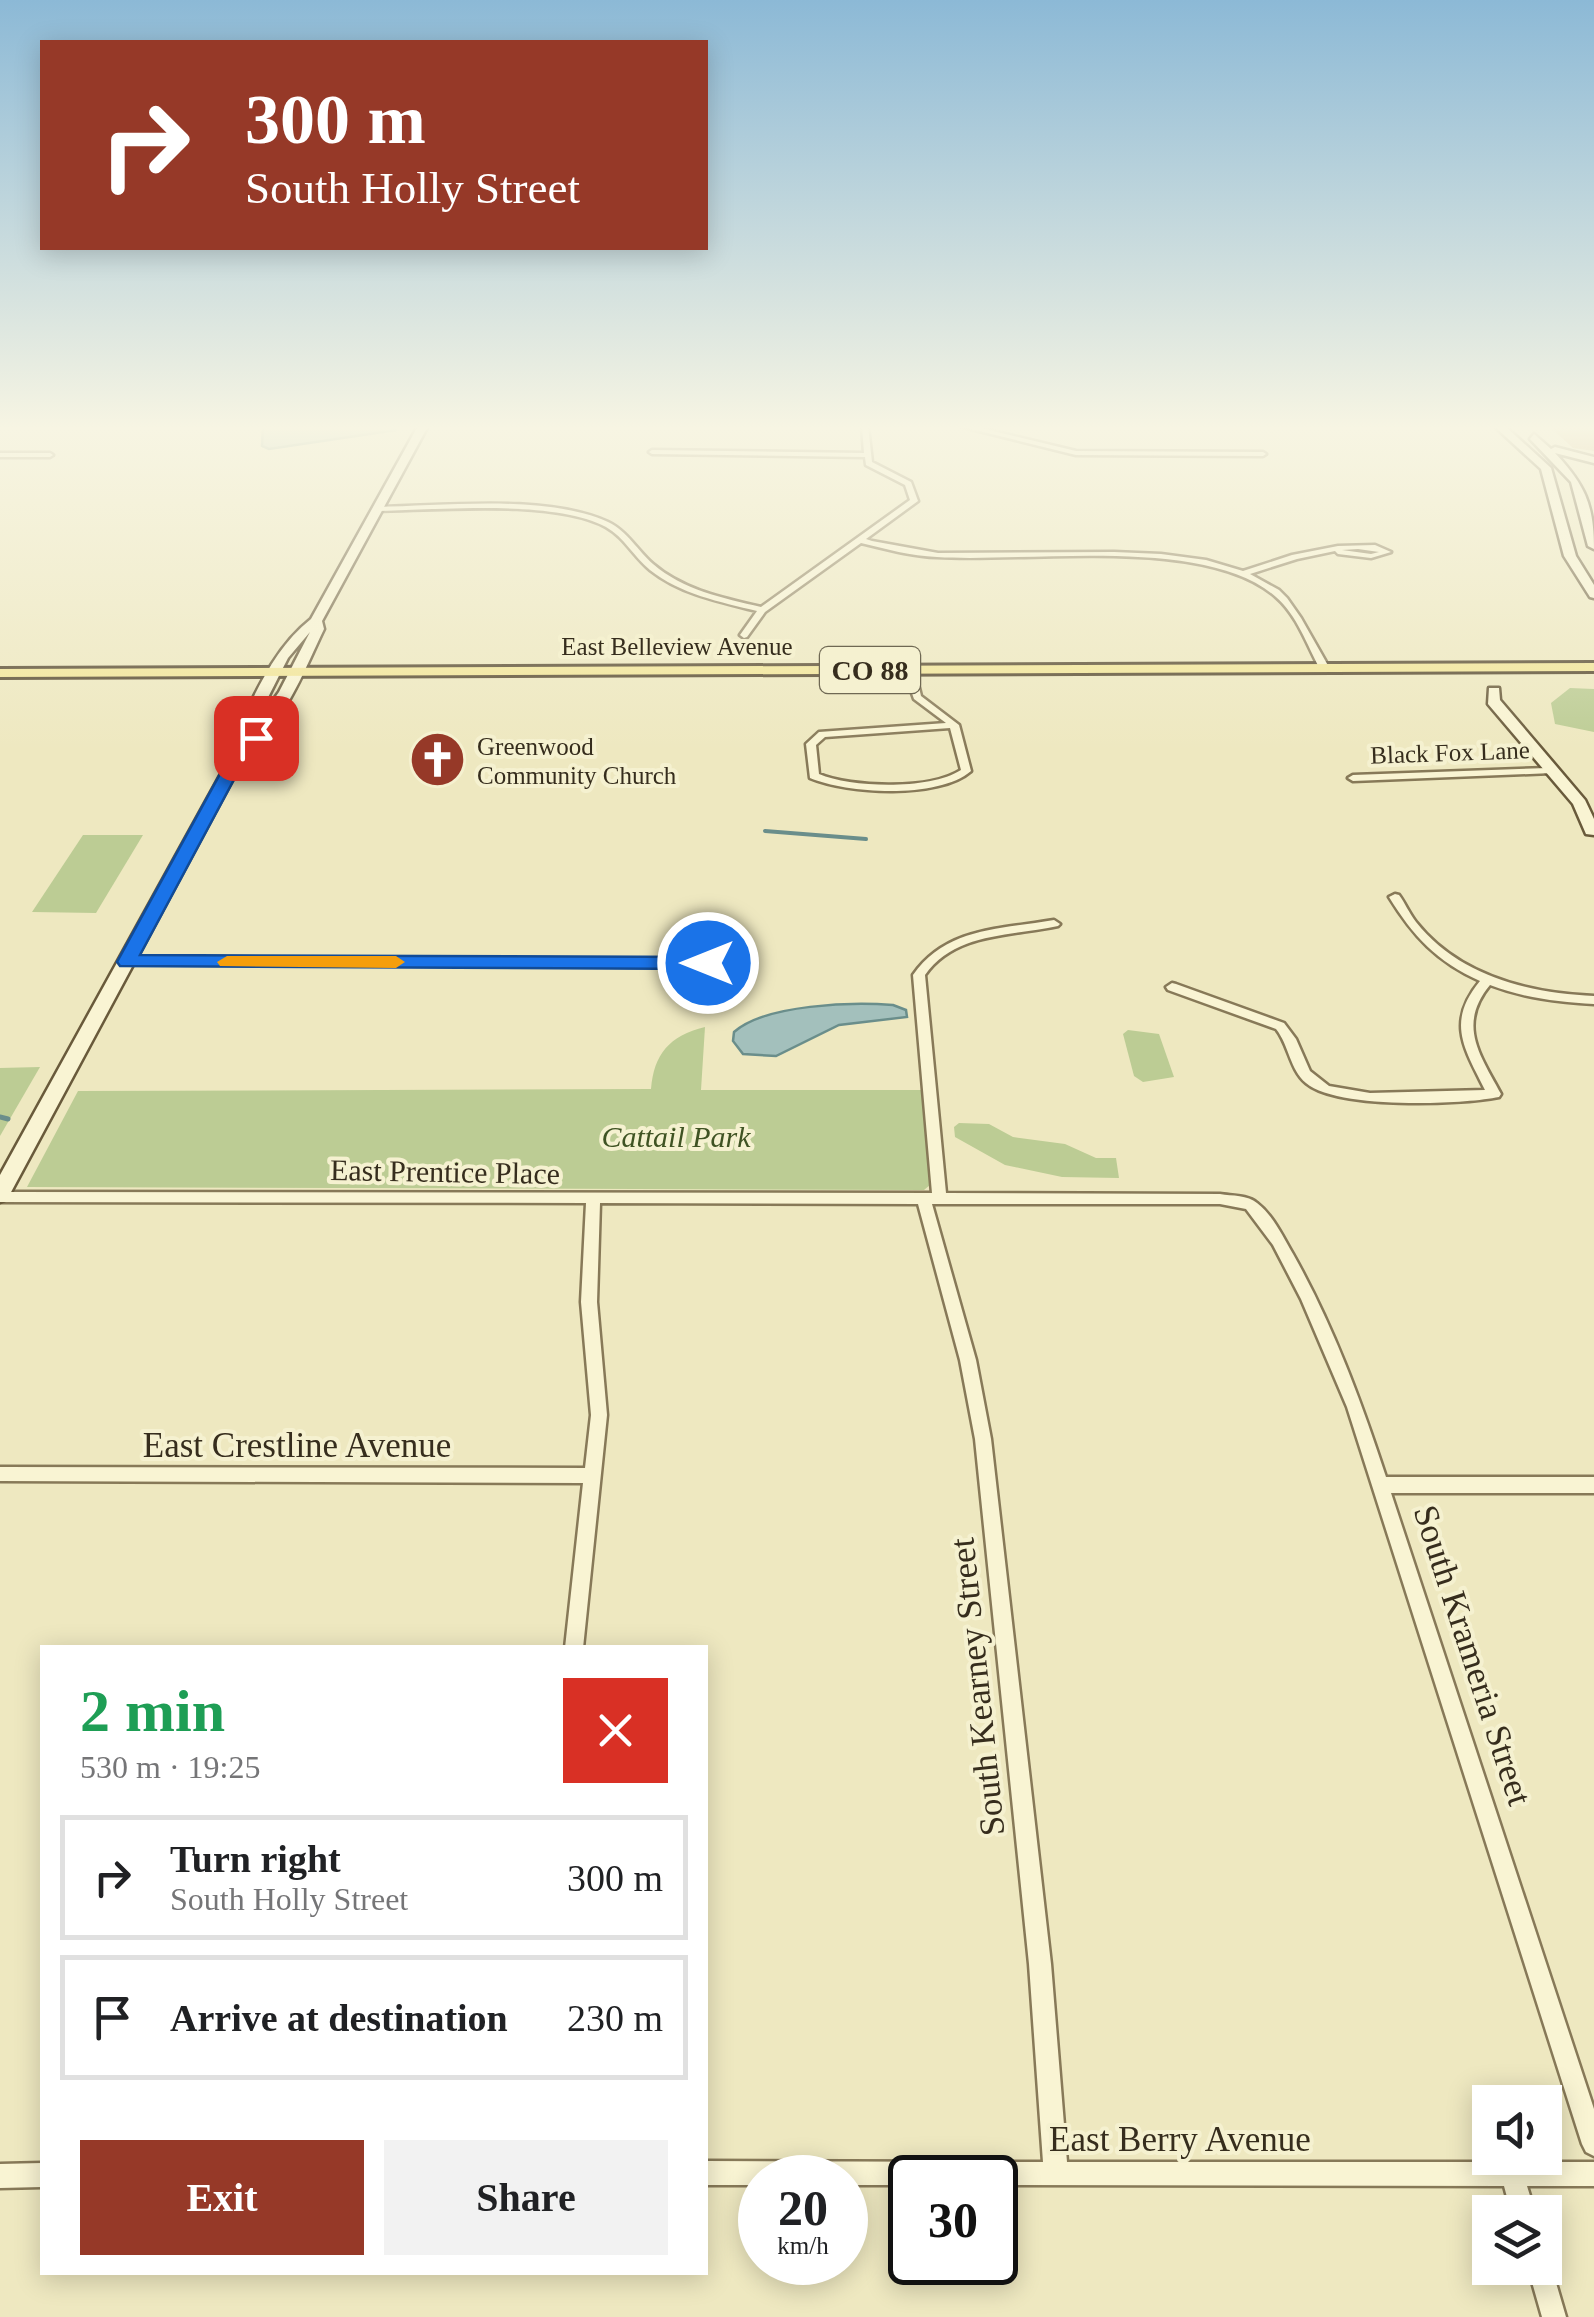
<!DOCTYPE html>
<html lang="en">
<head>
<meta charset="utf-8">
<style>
	body { margin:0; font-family:"Times New Roman",serif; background:#f2f2f2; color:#202124; height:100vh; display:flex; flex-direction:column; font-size:38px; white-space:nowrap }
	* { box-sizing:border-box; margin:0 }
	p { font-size:32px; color:#757577 }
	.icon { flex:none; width:55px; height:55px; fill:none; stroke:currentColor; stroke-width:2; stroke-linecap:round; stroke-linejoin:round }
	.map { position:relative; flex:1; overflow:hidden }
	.sheet { position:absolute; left:40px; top:1645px; width:668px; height:630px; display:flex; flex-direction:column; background:#fff; border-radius:0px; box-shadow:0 5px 25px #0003 }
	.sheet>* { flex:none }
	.hud { position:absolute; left:40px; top:40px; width:668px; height:210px; border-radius:0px; box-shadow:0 5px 25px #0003; background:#963928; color:#fff; overflow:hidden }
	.fabs { position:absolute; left:1472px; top:2085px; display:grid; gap:20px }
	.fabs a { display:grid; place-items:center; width:90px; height:90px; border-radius:0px; background:#fff; box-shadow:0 5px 25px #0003; font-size:50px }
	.speed { position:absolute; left:738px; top:2155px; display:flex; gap:20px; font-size:50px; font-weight:700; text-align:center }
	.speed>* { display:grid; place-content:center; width:130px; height:130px; border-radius:50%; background:#fff; box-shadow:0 5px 25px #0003; line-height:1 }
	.speed small { font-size:25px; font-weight:400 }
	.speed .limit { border:5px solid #111; border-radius:15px; background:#fff; color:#111 }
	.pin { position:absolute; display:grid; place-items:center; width:85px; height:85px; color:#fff; margin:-42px; border-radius:20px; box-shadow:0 5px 15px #0006 }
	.me { position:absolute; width:110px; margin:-55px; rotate:270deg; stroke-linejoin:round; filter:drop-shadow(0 0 8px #0008) }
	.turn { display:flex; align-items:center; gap:35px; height:210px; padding:0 40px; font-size:45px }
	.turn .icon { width:130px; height:130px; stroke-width:2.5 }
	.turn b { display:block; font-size:70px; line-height:85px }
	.round { display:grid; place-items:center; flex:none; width:105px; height:105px; border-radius:0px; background:#f2f2f2 }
	.head { display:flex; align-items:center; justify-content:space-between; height:170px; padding:0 40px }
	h1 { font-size:60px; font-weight:700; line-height:75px; color:#1e9e55 }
	.button { display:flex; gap:20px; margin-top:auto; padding:20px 40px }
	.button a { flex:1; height:115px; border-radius:0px; background:#963928; color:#fff; font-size:40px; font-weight:700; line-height:115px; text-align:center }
	.button a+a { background:#f2f2f2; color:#202124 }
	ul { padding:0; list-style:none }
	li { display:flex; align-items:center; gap:30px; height:125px; margin:0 20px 15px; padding:0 20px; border:5px solid #e0e0e0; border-radius:0px }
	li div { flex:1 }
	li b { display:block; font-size:38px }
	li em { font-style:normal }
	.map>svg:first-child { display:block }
	.green { fill:#bccc94 }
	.water { fill:#a3c0bc; stroke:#6a8e8b; stroke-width:2.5 }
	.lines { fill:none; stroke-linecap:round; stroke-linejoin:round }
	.stream-far1 { stroke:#6a8e8b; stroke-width:4 }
	.stream { stroke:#6a8e8b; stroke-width:5 }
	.building { fill:#cca876 }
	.street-casing { stroke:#877958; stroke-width:5 }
	.secondary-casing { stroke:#695a3b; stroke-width:5 }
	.primary-casing { stroke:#54462d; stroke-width:6 }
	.street { fill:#f9f4d3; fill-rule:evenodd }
	.secondary { fill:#f9f4d3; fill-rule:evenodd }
	.primary { fill:#f2e597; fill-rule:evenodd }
	.route { fill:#1a73e8; stroke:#114b97; stroke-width:2.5 }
	.slow { fill:#f59e0b }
	.labels { text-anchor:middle; stroke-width:8; stroke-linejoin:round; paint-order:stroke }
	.far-street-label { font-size:25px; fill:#362d1d; stroke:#f5f1d0 }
	.far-poi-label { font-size:25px; fill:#362d1d; stroke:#f5f1d0; text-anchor:start }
	.shield { fill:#f5f1d0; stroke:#6f6853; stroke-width:2.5 }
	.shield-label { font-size:28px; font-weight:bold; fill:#362d1d }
	.park-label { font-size:30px; font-style:italic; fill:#3f5323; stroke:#f5f1d0 }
	.street-label { font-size:30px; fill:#362d1d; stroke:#f5f1d0 }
	.near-street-label { font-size:35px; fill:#362d1d; stroke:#f5f1d0 }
</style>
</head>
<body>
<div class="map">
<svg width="1594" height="2317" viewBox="0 0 1594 2317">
	<rect width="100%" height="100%" fill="#eee8c0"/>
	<g class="green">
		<polygon points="1570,688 1594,689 1594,732 1555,724 1551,703"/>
		<polygon points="83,835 143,835 96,913 32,912"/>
		<path d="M705,1027l-4,63h222l7,95 -6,5 -897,-3 51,-96 573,-2c3,-35 18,-53 54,-62z"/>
		<polygon points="1128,1030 1159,1034 1174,1077 1143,1082 1134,1076 1123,1034"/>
		<polygon points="40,1067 0,1136 0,1068"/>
		<polygon points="959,1123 989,1124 1013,1137 1065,1144 1096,1158 1116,1158 1119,1178 1062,1177 1005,1165 955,1137 954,1127"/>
	</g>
	<g class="water">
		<polygon points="263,426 393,426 396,430 269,449 262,446"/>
		<path d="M893,1005l13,5 1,7 -68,8 -63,31 -33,-2 -10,-13 1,-9c32,-28 118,-30 159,-27z"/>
	</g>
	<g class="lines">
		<polyline class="stream-far1" points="765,831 866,839"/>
		<polyline class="stream" points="0,1117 8,1119"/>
	</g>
	<polygon class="building" points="1551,428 1594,428 1594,451 1573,448"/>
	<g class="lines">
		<defs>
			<g id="street">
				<path d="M862,426h6l4,36 39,20 7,19 -52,38 6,2 66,12 176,-1 47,2 45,6 37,11 49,-16 46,-9 37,-1 16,7 -20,6 -33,-4 -3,-3 -38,8 -47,15 29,16 8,8 14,20 29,51 -5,3 -5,-3c-13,-24 -23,-54 -44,-72 -70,-62 -249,-34 -339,-40 -26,-1 -51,-8 -76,-14l-96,69 -18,25 -3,1 -4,-3 17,-24c-37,-9 -77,-17 -107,-41 -16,-13 -26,-33 -44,-43 -52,-28 -169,-17 -229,-16l-4,-2 4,-2c67,-1 170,-13 231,15 19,9 30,29 45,42 30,26 70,34 108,43l149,-107 -5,-15 -39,-20 -1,-8 -213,-3 -3,-2 3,-2 212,3zM1358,549l21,3 -8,2 -29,-4z"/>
				<polygon points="959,426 972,426 1076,451 1263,452 1266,454 1263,456 1076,455"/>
				<polygon points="0,453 50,453 53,455 50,457 0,457"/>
				<path d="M909,677l8,2 4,17 38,29 12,46c-32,28 -123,23 -161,7l-4,-34 13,-12 127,-9 -32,-24 -7,-20zM950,728l11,42c-31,20 -109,18 -142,4l-3,-29 9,-8z"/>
				<polygon points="1548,768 1553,771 1552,773 1353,781 1348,778 1353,775"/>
				<path d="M1395,894l4,1c6,8 10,18 17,27 43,54 112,71 178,74v8c-36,-2 -70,-6 -104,-19 -33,40 -10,70 11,109l-2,3c-39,8 -163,12 -193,-14 -16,-13 -17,-38 -30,-54l-108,-39 -2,-3 6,-4 4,1 108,39 12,16 14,32 19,15 41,7 115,-3c-21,-42 -39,-68 -5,-109 -43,-19 -67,-45 -91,-84z"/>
				<path d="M1054,920l6,4 -2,2c-46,10 -103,6 -133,49l21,218 274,1c12,2 28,1 37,9 16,12 26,34 36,51 40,71 68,147 93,223h208v16h-203l203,616v47l-8,-4 -4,-8 -235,-737 -46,-108 -28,-54 -27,-36 -26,-5h-288l44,156 15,79 60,525 16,198h527v24h-67l8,26h-24l-7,-26 -509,-1v-7h-85v7h-65v-7h-85v7h-55v-24l338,1 -14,-198 -54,-525 -15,-79 -42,-156 -318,-1 -3,99 10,113 -24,233h-18l18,-165 -583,-2v-14l585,1 6,-53 -10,-113 5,-99 -586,-1v-10l932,1 -19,-218c33,-48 89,-46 141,-55z"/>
				<polygon points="127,957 709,959 715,963 709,967 123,964 121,961 123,958"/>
				<polygon points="42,2163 42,2187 0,2188 0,2164"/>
				<polygon points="1545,2258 1549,2259 1566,2317 1542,2317 1528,2268 1545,2268"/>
			</g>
			<g id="secondary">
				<path d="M418,426h10l-106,195 2,8c-19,39 -37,90 -73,116l-241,449 -3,5 -7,3v-27l238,-432 -4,-6c21,-42 39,-88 77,-118zM310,632l-31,60 -29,41 38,-75z"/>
				<polygon points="1494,426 1505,426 1551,468 1576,556 1594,585 1594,598 1590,597 1564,556 1541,469"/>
				<path d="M1534,434l17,15 4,-2 39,10v6l-39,-10c30,32 39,52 39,96l-6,-3 -17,-64 -41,-43z"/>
				<polygon points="1489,688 1499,688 1500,700 1585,800 1594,819 1594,835 1586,834 1573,804 1488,704"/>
			</g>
			<polygon id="primary" points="1594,663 1594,671 0,677 0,669"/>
		</defs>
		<use href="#street" class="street-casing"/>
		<use href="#secondary" class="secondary-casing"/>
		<use href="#primary" class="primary-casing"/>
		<use href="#street" class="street"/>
		<use href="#secondary" class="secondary"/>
		<use href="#primary" class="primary"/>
	</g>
	<linearGradient id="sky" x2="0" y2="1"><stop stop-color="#8cb9d6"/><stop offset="0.57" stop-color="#f7f5e3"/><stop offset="1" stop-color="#f7f5e3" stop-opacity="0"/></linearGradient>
	<rect width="1594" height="751" fill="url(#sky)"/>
	<polygon class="route" points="256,733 264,738 252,746 140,955 708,957 718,963 708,969 120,966 117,962 237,743"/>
	<polygon class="slow" points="227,956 396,956 405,962 396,968 220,966 217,962"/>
	<defs>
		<symbol id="church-disc" viewBox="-11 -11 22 22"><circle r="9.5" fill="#963928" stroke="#f5f1d0"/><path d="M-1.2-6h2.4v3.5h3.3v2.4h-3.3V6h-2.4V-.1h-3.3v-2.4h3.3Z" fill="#fff"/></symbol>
	</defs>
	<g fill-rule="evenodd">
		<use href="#church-disc" x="406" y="728" width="63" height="63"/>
	</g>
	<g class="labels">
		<g class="far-street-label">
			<text x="677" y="655">East Belleview Avenue</text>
			<text transform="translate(1450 752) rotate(-2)" y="9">Black Fox Lane</text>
		</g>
		<g class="far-poi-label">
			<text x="477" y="755">Greenwood<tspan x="477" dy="29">Community Church</tspan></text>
		</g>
		<rect class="shield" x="820" y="647" width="100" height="46" rx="8"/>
		<g class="shield-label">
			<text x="870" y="680">CO 88</text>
		</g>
		<g class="park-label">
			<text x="676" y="1147">Cattail Park</text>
		</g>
		<g class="street-label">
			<text transform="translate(445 1172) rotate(1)" y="10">East Prentice Place</text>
		</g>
		<g class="near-street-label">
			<text x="297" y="1457">East Crestline Avenue</text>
			<text transform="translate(1473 1655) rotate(72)" y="12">South Krameria Street</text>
			<text transform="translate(977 1687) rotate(-96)" y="12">South Kearney Street</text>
			<text x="1180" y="2151">East Berry Avenue</text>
		</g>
	</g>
</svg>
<div class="fabs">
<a><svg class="icon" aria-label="sound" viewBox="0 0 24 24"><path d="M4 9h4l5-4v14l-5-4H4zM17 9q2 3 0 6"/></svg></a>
<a><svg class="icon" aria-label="layers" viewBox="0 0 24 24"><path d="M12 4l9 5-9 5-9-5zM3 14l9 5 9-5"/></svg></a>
</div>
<div class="speed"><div>20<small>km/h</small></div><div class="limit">30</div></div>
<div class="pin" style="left:256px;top:738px;background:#d93025"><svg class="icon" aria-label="arrive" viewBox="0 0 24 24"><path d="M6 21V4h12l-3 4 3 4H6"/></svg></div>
<svg class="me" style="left:708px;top:963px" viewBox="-20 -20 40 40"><circle r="17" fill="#1a73e8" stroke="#fff" stroke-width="3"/><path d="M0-11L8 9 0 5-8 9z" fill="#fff"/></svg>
<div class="hud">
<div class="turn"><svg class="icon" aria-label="right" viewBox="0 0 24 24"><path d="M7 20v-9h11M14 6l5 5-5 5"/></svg><div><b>300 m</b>South Holly Street</div></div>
</div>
<section class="sheet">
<div class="head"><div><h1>2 min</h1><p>530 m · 19:25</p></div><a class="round" style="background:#d93025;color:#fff"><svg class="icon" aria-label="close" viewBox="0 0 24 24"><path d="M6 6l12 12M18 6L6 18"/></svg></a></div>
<ul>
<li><svg class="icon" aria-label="right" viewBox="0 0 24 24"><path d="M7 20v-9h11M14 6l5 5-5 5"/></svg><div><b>Turn right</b><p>South Holly Street</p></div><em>300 m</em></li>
<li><svg class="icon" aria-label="arrive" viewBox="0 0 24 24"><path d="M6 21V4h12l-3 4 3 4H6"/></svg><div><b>Arrive at destination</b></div><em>230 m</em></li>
</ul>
<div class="button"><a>Exit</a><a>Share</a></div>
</section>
</div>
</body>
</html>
